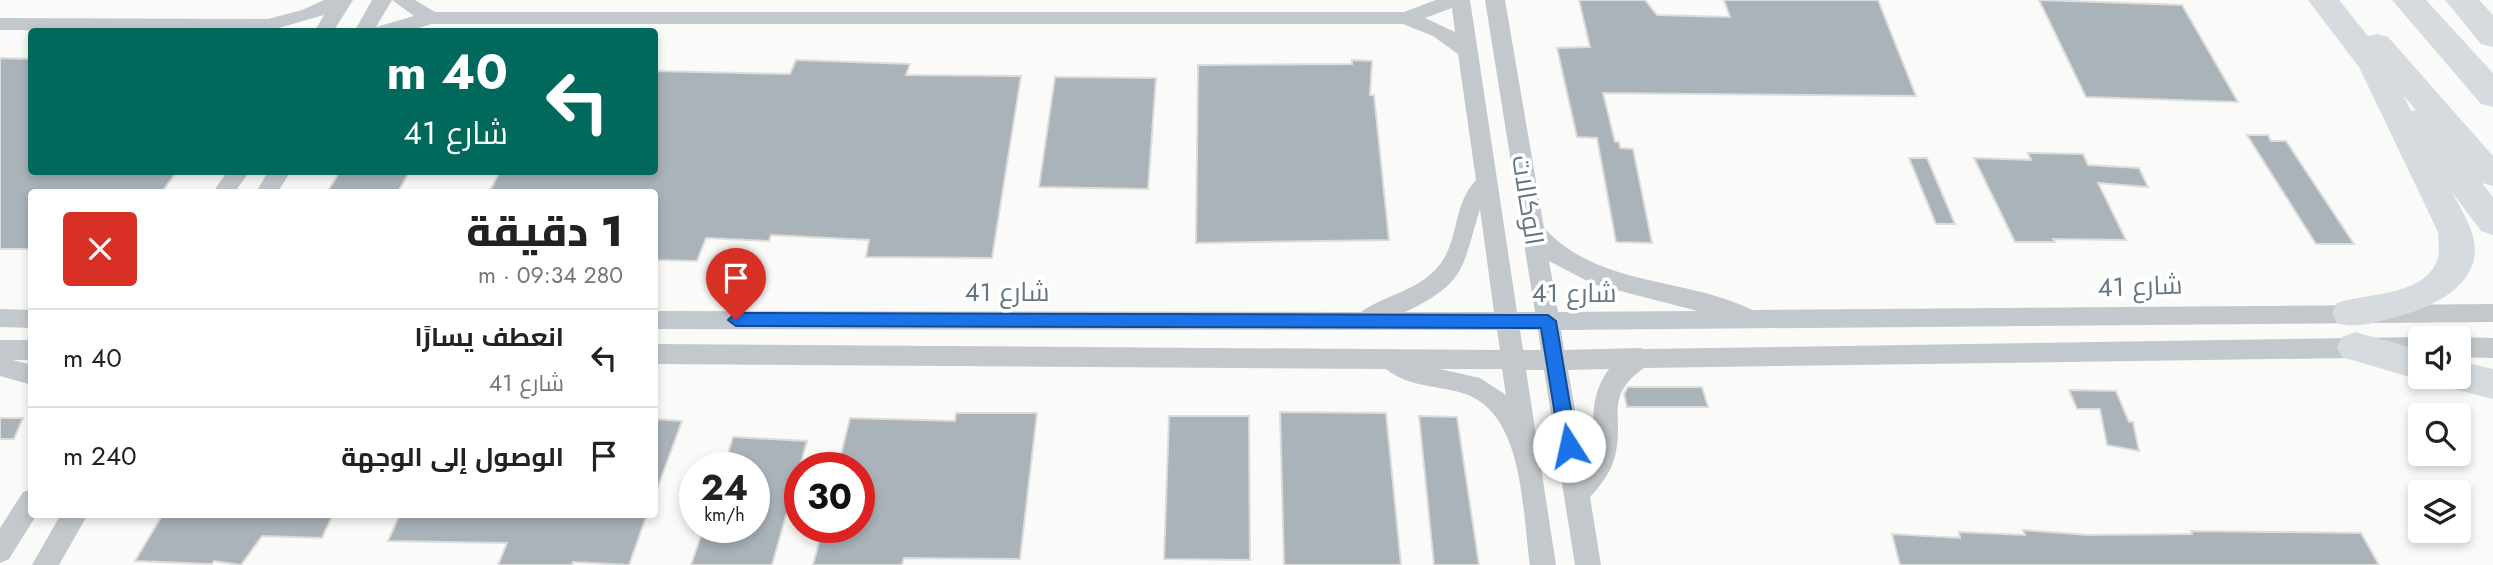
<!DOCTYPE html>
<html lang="ar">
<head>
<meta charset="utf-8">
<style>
	body { margin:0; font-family:Jost,Cairo,sans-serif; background:#f6f6f6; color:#222; direction:rtl; height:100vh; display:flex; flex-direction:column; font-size:26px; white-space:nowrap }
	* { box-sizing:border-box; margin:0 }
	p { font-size:23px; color:#767676 }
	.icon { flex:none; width:38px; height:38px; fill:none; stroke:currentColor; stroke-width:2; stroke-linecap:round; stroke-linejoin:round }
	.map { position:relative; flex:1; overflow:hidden; direction:ltr }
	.panel { position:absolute; left:28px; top:189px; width:630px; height:329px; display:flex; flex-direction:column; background:#fff; border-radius:7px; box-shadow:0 4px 10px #0003; direction:rtl }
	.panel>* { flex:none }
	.guide { position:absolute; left:28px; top:28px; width:630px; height:147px; border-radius:7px; box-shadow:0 4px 10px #0003; direction:rtl; background:#00695c; color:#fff; overflow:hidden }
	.tools { position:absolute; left:2408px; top:326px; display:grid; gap:14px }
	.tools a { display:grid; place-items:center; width:63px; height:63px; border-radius:7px; background:#fff; box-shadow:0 4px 10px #0003; font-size:35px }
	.speed { position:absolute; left:679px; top:452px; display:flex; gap:14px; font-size:35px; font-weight:700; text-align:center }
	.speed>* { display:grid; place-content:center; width:91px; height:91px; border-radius:50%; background:#fff; box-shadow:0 4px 10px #0003; line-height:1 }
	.speed small { font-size:18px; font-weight:400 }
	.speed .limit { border:10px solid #d22; background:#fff; color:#111 }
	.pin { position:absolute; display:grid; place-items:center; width:60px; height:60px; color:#fff; margin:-72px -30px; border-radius:50% 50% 50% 0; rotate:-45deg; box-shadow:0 0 7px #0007 }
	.pin .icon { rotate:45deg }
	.me { position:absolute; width:77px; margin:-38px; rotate:350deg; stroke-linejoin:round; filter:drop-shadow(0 0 5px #0008) }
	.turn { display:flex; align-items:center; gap:24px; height:147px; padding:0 35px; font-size:32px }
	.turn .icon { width:91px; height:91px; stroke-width:2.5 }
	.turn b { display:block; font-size:49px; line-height:60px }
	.round { display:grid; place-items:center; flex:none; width:74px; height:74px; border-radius:7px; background:#f6f6f6 }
	.summary { display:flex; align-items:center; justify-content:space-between; height:119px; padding:0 35px }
	h1 { font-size:42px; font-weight:800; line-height:52px }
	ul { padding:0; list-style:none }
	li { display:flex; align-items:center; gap:21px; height:98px; padding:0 35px; border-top:2px solid #e0e0e0 }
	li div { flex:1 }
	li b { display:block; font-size:26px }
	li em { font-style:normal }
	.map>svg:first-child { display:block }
	.building { fill:#aab3b9; stroke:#dcdcda; stroke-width:2 }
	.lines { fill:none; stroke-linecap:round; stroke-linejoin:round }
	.street { fill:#c3c8cc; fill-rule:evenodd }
	.primary { fill:#d6dbdf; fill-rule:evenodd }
	.highway { fill:#d6dbdf; fill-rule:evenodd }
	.route { fill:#1a73e8; stroke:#114b97; stroke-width:2 }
	.labels { text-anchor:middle; stroke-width:7; stroke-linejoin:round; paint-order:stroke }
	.street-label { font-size:26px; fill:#657683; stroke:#fff }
</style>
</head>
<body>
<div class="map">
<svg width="2493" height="565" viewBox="0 0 2493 565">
	<rect width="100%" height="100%" fill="#fafaf8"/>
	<g class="building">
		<polygon points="1579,0 1645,0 1657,15 1730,17 1724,0 1878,0 1916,96 1603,93 1615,142 1619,142 1620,148 1633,149 1652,243 1616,242 1597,138 1577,137 1557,48 1590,47"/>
		<polygon points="2039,0 2182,5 2238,102 2086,97"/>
		<polygon points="0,58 32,59 32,172 176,172 162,192 32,192 32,249 0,249"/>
		<polygon points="796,60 910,64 906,75 1021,76 992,258 866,257 869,240 771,235 769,241 706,238 697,261 654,260 654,192 489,192 500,172 654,172 654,71 790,74"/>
		<polygon points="1352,60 1372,61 1370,95 1374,95 1389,240 1196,243 1198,65 1352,64"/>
		<polygon points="1055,77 1156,78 1148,189 1039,187"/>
		<polygon points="2247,135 2268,135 2271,141 2286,141 2354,244 2316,244"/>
		<polygon points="2028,153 2083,154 2088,165 2139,168 2148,187 2098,183 2126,240 2053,239 2055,242 2015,242 1974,158 2031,160"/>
		<polygon points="1909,158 1927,158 1955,224 1936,224"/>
		<polygon points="340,172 409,172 398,192 327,192"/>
		<polygon points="1628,387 1702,387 1708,407 1627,407 1624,394"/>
		<polygon points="2069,390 2116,391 2129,422 2133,422 2139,451 2107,445 2100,409 2077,409"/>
		<polygon points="1280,412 1386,413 1401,565 1284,565"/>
		<polygon points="956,413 1037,413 1020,559 904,558 902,565 813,565 823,527 859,527 859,467 838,467 850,418 955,421"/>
		<polygon points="1169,416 1249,416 1250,560 1164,559"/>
		<polygon points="1419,416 1457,417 1479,565 1434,565"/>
		<polygon points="0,418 23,418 14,439 0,439"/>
		<polygon points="654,419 682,421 657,489 654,489"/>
		<polygon points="733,437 807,441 772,565 691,565 704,527 754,527 754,467 724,467"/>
		<polygon points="163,514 333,514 322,538 262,536 241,565 214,561 212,564 135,561"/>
		<polygon points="400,514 647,514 629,565 573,562 572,565 498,565 507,543 388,541"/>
		<polygon points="2023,530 2088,535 2192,534 2191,531 2361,533 2379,565 1900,565 1892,534 1960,538 1959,532 2025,535"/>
	</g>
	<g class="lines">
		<g class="street">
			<polygon points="324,0 353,0 333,32 314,32 324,15 268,31 0,30 0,18 268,19 302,10"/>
			<path d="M372,0h43l20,12h969l32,-12h34l47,312h18l-50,-312h20l39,228c56,60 139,48 208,82l741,-6v18l-932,8 3,20 77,-2 2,1 777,-12 1,1 -1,19 -776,11c-41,29 -19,48 -29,88 -4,16 -14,29 -25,41l11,68h-26l-31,-195h-18l30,195h-26c-8,-52 -5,-154 -68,-172 -26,-8 -54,-6 -76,-24l-732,-5v-20l846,6 -3,-20 -843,-1v-18l707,1c27,-19 63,-22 82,-52 16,-26 11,-57 33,-80l-18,-126 -25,-18 -30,-12h-972l-24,8h-53zM392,0l22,16 -38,11zM1452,8l3,24 -30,-14zM1480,209l14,103h-89c62,-29 57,-45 75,-103zM1549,261l44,23 105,27 -140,1zM1520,330h18l3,20h-18zM1440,369h62l4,26 -26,-17zM1609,369c-27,37 -7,64 -24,99l-17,-98z"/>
			<polygon points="227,172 249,172 235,192 213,192"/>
			<polygon points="268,172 290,172 278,192 256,192"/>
			<polygon points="0,309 32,310 32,328 0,327"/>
			<polygon points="2459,337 2493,338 2493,358 2459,357"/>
			<polygon points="0,340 32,340 32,360 13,360 32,365 32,385 0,376"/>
			<polygon points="32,489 32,514 37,514 9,559 0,563 0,528 23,492"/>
			<polygon points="61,514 88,514 59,565 32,565"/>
		</g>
		<g class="primary">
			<path d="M2308,0h31l29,36 9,-2 11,3 105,119v30l-11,-3 11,14v38l-12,-4 -30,-40c7,12 15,26 20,39 19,51 -36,77 -75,87 -19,5 -40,12 -59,6l-5,-10 5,-10c29,-10 82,-7 98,-38 6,-10 3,-22 3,-33l-79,-165zM2403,95l13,15 -5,1z"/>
			<polygon points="2355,332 2420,350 2420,376 2431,376 2420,380 2342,357 2337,347 2342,337"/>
			<polygon points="2459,361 2493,369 2493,399 2446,387 2441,376 2459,376"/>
		</g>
		<g class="highway">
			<polygon points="2392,0 2426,0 2493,73 2493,107 2481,104"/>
			<polygon points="2445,0 2479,0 2493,15 2493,47 2481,44"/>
		</g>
	</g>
	<polygon class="route" points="736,313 1548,315 1556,321 1577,446 1569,454 1560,446 1541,328 736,326 728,320"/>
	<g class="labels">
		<g class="street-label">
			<text transform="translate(1528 200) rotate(81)" y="9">الوكالات</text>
			<text transform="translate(2140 286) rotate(-2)" y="9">شارع 41</text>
			<text x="1007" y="301">شارع 41</text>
			<text x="1574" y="302">شارع 41</text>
		</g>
	</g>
</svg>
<div class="tools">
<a><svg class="icon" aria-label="sound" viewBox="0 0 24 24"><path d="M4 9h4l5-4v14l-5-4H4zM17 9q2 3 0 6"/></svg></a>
<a><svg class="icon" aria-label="search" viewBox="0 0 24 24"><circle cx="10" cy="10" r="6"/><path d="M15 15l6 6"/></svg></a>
<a><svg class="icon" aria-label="layers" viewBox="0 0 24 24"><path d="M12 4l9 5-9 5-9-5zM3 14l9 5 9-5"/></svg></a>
</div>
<div class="speed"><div>24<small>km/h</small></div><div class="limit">30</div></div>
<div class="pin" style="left:736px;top:320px;background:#d93025"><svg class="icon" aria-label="arrive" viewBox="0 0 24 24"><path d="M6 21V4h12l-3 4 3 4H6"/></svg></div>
<svg class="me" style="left:1569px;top:446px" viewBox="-20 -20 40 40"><circle r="19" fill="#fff"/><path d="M0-13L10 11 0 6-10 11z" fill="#1a73e8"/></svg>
<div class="guide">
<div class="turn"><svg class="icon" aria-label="left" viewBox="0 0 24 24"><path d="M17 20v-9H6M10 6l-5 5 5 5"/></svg><div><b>40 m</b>شارع 41</div></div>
</div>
<section class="panel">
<div class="summary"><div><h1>1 دقيقة</h1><p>280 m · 09:34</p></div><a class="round" style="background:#d93025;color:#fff"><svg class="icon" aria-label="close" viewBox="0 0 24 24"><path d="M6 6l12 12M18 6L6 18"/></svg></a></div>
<ul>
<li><svg class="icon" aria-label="left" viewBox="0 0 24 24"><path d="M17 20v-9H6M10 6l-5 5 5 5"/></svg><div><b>انعطف يسارًا</b><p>شارع 41</p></div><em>40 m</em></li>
<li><svg class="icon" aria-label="arrive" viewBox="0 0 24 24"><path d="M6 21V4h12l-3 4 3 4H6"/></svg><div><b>الوصول إلى الوجهة</b></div><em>240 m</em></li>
</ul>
</section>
</div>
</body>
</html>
